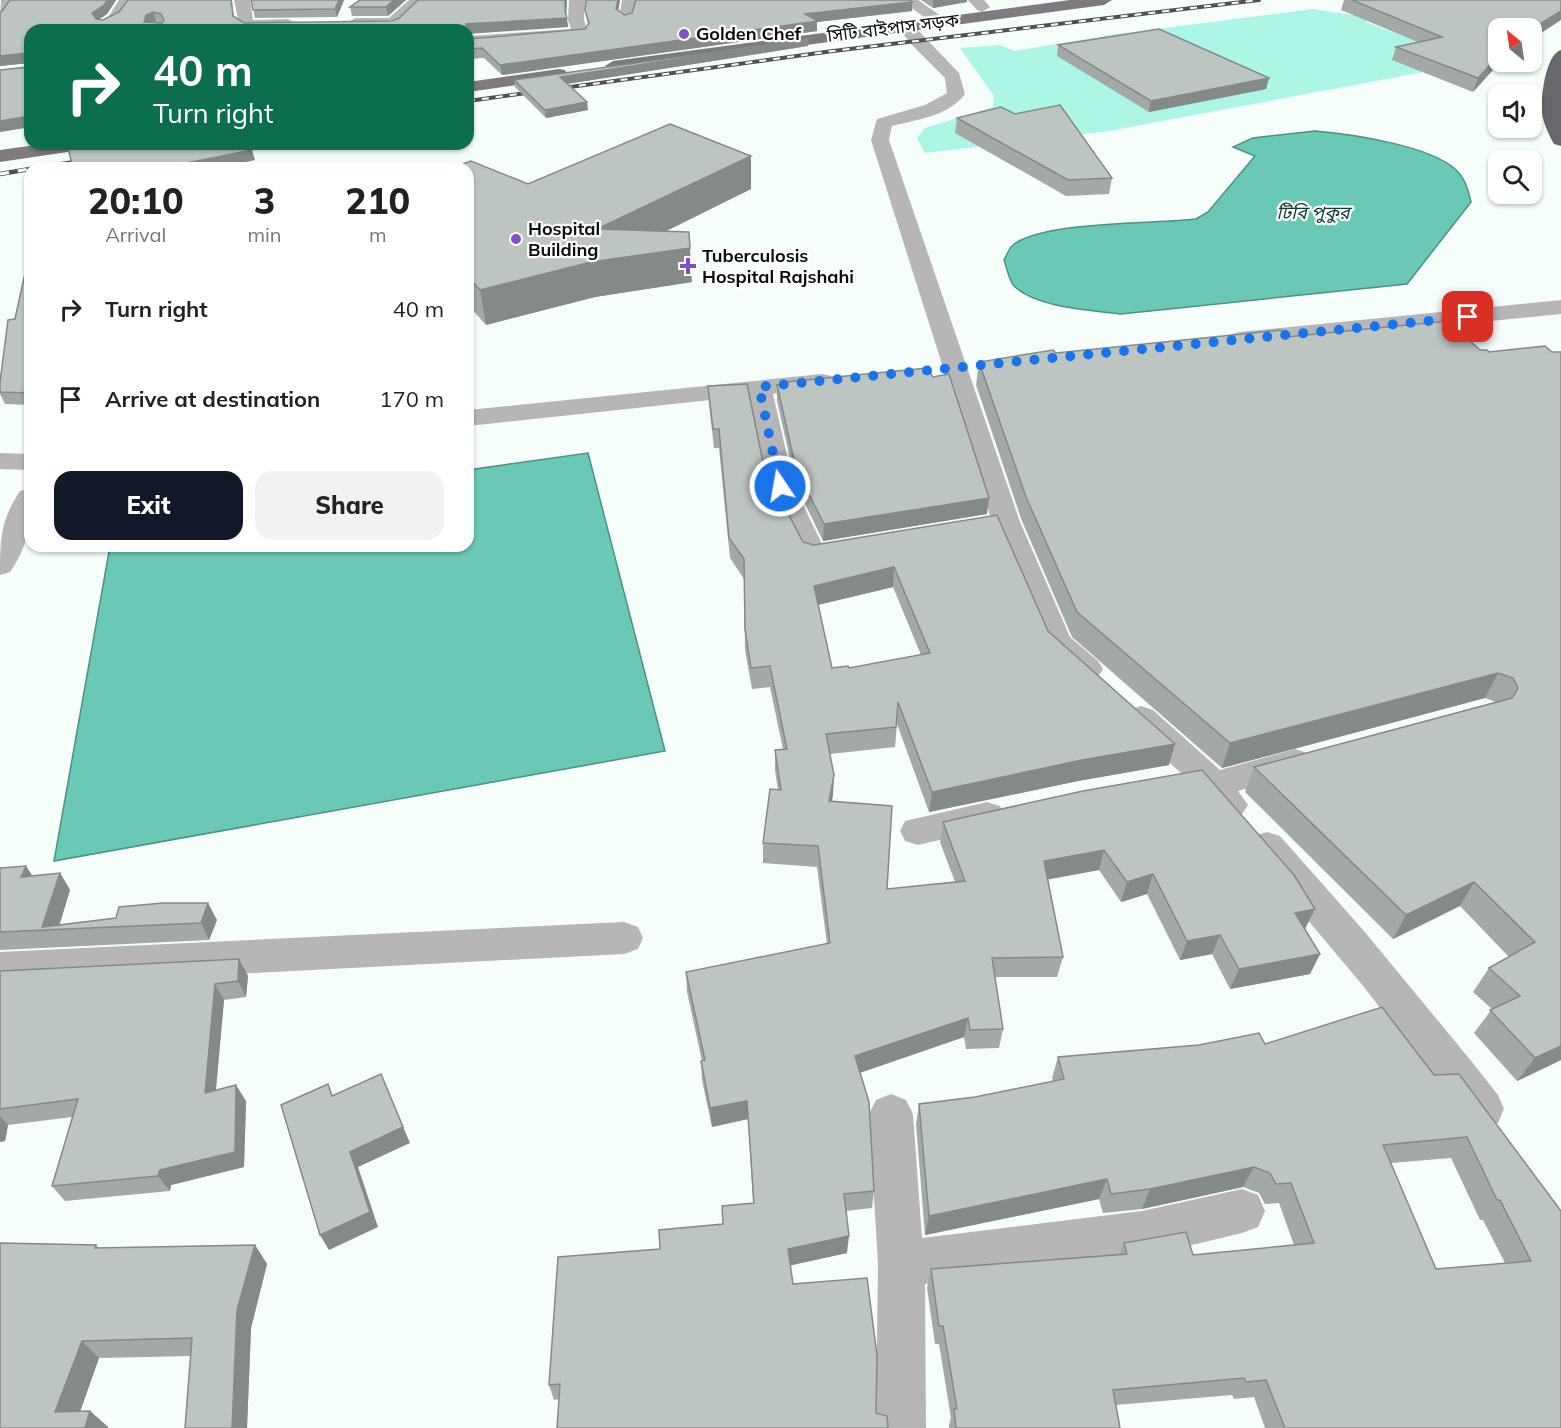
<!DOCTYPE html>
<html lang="en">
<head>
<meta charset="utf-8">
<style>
	body { margin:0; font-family:Mulish,"Noto Sans Bengali",sans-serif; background:#f2f2f2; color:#222; height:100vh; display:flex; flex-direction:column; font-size:22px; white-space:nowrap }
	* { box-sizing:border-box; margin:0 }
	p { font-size:20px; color:#767676 }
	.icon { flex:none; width:33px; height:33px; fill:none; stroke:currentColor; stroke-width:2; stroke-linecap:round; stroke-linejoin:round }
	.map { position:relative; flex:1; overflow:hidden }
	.sheet { position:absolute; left:24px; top:162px; width:450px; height:390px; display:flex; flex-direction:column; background:#fff; border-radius:18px; box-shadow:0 2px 4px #0004 }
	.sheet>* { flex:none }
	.hud { position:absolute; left:24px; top:24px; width:450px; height:126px; border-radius:18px; box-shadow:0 2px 4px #0004; background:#0b6e4f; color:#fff; overflow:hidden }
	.needle { width:39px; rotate:331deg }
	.controls { position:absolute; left:1488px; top:18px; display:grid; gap:12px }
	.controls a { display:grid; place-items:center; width:54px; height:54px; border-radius:12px; background:#fff; box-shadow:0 2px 4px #0004; font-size:30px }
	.pin { position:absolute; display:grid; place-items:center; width:51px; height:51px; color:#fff; margin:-26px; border-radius:12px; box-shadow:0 3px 9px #0006 }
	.me { position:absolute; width:66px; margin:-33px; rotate:348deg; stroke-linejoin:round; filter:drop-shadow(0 0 4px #0008) }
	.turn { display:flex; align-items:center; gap:21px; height:126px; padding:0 30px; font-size:27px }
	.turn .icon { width:78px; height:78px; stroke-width:2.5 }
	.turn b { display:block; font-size:42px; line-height:51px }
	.eta { display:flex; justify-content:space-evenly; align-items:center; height:102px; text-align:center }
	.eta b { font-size:36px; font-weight:800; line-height:42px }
	.primary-button { display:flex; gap:12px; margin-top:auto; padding:12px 30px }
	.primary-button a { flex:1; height:69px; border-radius:18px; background:#111827; color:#fff; font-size:24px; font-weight:800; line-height:69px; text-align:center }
	.primary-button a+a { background:#f2f2f2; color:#222 }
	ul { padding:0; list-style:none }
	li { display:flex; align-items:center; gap:18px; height:90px; padding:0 30px }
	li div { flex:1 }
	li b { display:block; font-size:22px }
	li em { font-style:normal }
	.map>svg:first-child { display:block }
	.green { fill:#adf5e5 }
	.water { fill:#6ac9b5; stroke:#4d9182; stroke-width:1.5 }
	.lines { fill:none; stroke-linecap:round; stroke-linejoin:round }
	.minor { fill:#b6b6b8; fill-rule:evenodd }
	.major { fill:#7d7b80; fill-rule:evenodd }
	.highway { fill:#68676c; fill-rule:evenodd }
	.rail-far1-casing { stroke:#4e5251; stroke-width:4 }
	.rail-casing { stroke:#4e5251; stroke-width:4.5 }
	.rail-far1 { stroke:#fff; stroke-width:2; stroke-dasharray:7; stroke-linecap:butt }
	.rail { stroke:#fff; stroke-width:3; stroke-dasharray:9; stroke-linecap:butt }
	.wall { fill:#a3a9a8; fill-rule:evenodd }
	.shaded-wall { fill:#848a88 }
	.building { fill:#bdc5c3; stroke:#848a88; stroke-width:1.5; fill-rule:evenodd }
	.route { stroke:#1a73e8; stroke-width:10; stroke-dasharray:0 18 }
	.poi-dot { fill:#8150c9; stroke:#fff; stroke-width:2 }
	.labels { text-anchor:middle; stroke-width:4.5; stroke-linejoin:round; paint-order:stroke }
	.far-street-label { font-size:18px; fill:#0a0d0c; stroke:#fff }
	.far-poi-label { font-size:18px; font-weight:bold; fill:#0a0d0c; stroke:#fff; text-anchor:start }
	.far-water-label { font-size:18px; font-style:italic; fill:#0e3a32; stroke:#fff }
</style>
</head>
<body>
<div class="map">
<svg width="1561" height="1428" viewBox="0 0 1561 1428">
	<rect width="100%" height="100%" fill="#f6fefc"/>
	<polygon class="green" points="1313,9 1367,17 1366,22 1387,30 1453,48 1456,66 1103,132 925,153 917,138 925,128 993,107 994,96 960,48 1000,45 1014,51 1110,35"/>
	<g class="water">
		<path d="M1315,131c35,3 113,14 140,38 10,9 13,20 16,33l-64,82 -286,30c-31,-4 -84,-6 -107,-28 -5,-5 -7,-18 -10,-26 3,-5 5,-12 9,-15 30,-24 141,-21 183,-26l12,-7 47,-56 -22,-9 20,-9z"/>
		<polygon points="588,453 665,751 54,861 110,546 468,546 468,470"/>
	</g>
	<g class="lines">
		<g class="minor">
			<polygon points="1,0 17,0 5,18 0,20"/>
			<path d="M119,0h16c-9,13 -17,31 -36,26l-2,-3 12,-7z"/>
			<polygon points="234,0 250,0 253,20 288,19 296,24 288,29 240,28"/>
			<polygon points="409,0 426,0 399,26 355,28 347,23 355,18 389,18"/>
			<polygon points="569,0 585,0 584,20 588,33 586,36 468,46 468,36 571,29 568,20"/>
			<polygon points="622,0 638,0 632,20 627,22 619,17"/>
			<polygon points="900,0 918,0 948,21 940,26 934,24"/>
			<polygon points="968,0 984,0 990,7 982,12 977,10"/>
			<path d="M905,21l6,2 48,50 6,21c-16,22 -49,26 -73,32l-3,14 131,382 50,115 28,24 5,8 -5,8c-22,6 -45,-15 -57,-34l-49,-121 -121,-382 6,-21 48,-14 22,-12 -2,-15 -34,-34 -14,-18z"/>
			<polygon points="1561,300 1561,314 1240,346 1232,344 1228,339 1232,334 1240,332"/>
			<polygon points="822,374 831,376 834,381 831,386 773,394 794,486 822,544 844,540 854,543 858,549 854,555 813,563 803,560 799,554 766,486 748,396 468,426 468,410"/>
			<polygon points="0,453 30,454 30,470 0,469"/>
			<path d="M30,489c0,34 0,54 -20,83l-10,3c0,-34 0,-54 20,-84z"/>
			<polygon points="1141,706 1153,710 1220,770 1295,749 1307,753 1312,762 1307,771 1238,791 1248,805 1242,814 1230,818 1218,814 1192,783 1129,726 1124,718 1129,710"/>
			<polygon points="987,802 1000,806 1005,816 1000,826 918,845 905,841 900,831 905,821"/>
			<polygon points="1267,832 1280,836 1364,931 1472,1062 1498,1095 1504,1109 1498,1123 1483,1129 1468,1123 1364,987 1254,856 1249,846 1254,836"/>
			<polygon points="624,922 638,927 643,938 638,949 624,954 0,986 0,952"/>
			<polygon points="891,1094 906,1100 913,1114 922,1238 1142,1211 1242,1189 1258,1195 1265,1211 1258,1227 1242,1233 1142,1257 925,1284 926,1428 876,1428 878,1264 869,1114 876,1100"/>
		</g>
		<g class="major">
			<polygon points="1070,0 1112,0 1104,5 613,71 605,66 613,61"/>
			<polygon points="559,69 565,70 567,74 565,78 468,92 468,82"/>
			<polygon points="43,144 90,144 88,148 81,150 0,162 0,150"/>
		</g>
		<path class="highway" d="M1561,50v96l-7,-2c-4,-7 -9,-17 -11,-26 -4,-14 2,-64 18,-68z"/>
		<defs>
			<g id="rail-far1">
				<polyline points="468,101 833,51 1259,0"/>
				<polyline points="47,166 87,160"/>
			</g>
			<g id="rail">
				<polyline points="35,168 56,165"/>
				<polyline points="0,174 30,169"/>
			</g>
		</defs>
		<use href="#rail-far1" class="rail-far1-casing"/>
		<use href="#rail" class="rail-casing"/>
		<use href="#rail-far1" class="rail-far1"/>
		<use href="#rail" class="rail"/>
	</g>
	<g class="wall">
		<polygon points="10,0 116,0 107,14 100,19 103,20 232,0 234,17 244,23 392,21 399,18 418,0 567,0 566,15 568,27 30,30 30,127 0,132 0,70 28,67 28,63 0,66 0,12 2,11"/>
		<polygon points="251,0 344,0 337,17 255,18"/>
		<polygon points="360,0 406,0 388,16 352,16 350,7"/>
		<polygon points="586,0 620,0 618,10 625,15 912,11 817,22 817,31 502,75 484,58 468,59 468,39 585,29 588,25 585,10"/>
		<polygon points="921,0 967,0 967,2 933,8"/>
		<polygon points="1344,0 1561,0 1535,37 1532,36 1532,28 1498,28 1498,62 1500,62 1473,92 1392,60 1396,47 1418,42 1341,10"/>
		<polygon points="1058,45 1269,78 1266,89 1149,112 1057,56"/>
		<polygon points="808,46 567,84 588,110 546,118 515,87 514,80"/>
		<polygon points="957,118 1112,178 1109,194 1066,196 955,133"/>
		<polygon points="468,168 528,184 751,189 665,231 692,282 595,297 486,325 468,305"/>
		<polygon points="30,251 30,405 5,404 0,394 0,382"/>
		<polygon points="1286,337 1480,350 1489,352 1561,352 1561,1060 1517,1081 1474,1033 1492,1009 1473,992 1489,968 1509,957 1460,906 1393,939 1245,792 1254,767 1496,702 1485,698 1222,768 1072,637 1022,521 976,385 979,362 1056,353"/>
		<polygon points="786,382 987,514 823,541 796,485 777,401 777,385 786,384"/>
		<path d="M708,386l56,81 39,75 11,3 183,-30 51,116 121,134 -91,16 -149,31 -32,-88 -2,23 -65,7 4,21 -2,26 55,88 68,-7 -15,-40 3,-20 140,-31 222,138 15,25 -10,20 -80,15 -18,-35 -32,6 -33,-66 -26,8 -22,-32 -51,9 15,78 -6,20h-62l8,52 -4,19 -33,1 -2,-12 -104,36 14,118 -2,17 -26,3 1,42 -57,12 -231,134 -5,1 -5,-15 111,-136 63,-25 30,-21 -5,-84 -36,8 -10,-47 -1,-19h1l-15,-69 -1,-20 141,-28 -10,-77 -54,-4v-20l15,-53 -3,-20v-20l8,-1 -13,-62 -18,2 -7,-39 -1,-71 -14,-21 -11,-110h-5l-5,-43zM893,587l28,68 -72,13h-17l-14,-63z"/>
		<polygon points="26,866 32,876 60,873 70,890 59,925 217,920 209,940 0,950 0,868"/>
		<polygon points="239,959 248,976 246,997 224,1000 216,1090 246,1101 244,1167 171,1185 170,1191 65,1201 52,1186 72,1117 8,1125 5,1141 0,1142 0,971"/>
		<path d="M1265,1044l169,31 127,136v217h-296l-11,-31 -20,2 -2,-4 -116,10 4,23h-171v-3l2,-7 -12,-74h-4l-8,-56 4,-19 188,-14 5,-12 69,12 101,-10 -15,-42 -14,1 -6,-11 -16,-6 -101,22 -39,4 -4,-14 -174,36 -9,-111 3,-20 56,-7 78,-16 -1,-3 6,-21zM1451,1158l29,62h3l22,43 -69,6 -45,-106z"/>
		<polygon points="96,1245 99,1248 255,1245 267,1264 251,1328 247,1428 185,1428 191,1356 99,1358 80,1412 90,1411 108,1427 0,1428"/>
	</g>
	<g class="shaded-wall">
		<polygon points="108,0 116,0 107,14 95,22 92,13"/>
		<polygon points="339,0 344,0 337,17 335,9"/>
		<polygon points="394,0 406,0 388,16 386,7"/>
		<polygon points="565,0 567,0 566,18 567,18 568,27 468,34 468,30 465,30 466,24 565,11"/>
		<polygon points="618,0 620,0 617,18 616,9"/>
		<polygon points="933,0 967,0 967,2 933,8"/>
		<polygon points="912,2 912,11 817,22 817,31 502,75 500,65 805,14"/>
		<polygon points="1561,11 1561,20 1535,37 1540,24"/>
		<polygon points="153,12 156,21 149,24 144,22 146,15"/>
		<polygon points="808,39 808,46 560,85 560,77"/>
		<polygon points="26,53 30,63 0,66 0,56"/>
		<polygon points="1498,56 1498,62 1500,62 1473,92 1478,78"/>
		<polygon points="1269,78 1266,89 1149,112 1151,101"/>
		<polygon points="587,102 588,110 546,118 545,110"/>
		<polygon points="30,116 30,127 0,132 0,121"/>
		<polygon points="252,150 255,160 218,168 161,168"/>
		<polygon points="751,156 751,189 608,260 690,248 692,282 595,297 486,325 480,290 597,229"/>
		<polygon points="989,498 987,514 823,541 824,524"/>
		<polygon points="894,567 893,587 813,606 814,586"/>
		<polygon points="1498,673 1485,698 1222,768 1230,743"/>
		<polygon points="1175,744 1169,765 1078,781 929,812 932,792 1082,760"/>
		<polygon points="834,775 833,795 828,821 829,801"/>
		<polygon points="1104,850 1099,870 1040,881 1044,861"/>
		<polygon points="26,866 37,883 21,877"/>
		<polygon points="60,873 70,890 58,930 42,927"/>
		<polygon points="1153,874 1147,894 1121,902 1127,882"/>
		<polygon points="1474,882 1460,906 1393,939 1406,915"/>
		<polygon points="208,903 217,920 209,940 201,923"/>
		<polygon points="1315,909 1305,929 1295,913"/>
		<polygon points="1220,935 1212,954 1180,960 1187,941"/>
		<polygon points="1320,954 1310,974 1230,989 1239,969"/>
		<polygon points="239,959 248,976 246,997 238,981"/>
		<polygon points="215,984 224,1000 214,1109 205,1093"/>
		<polygon points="968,1018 964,1037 853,1075 855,1056"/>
		<polygon points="1561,1046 1561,1060 1517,1081 1535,1058"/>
		<polygon points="381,1074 410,1143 358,1167 378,1227 329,1250 320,1235 350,1152"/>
		<polygon points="236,1085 246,1101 244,1167 171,1185 170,1191 158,1176 160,1170"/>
		<polygon points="747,1101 748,1119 712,1127 710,1108"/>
		<polygon points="0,1116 8,1125 5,1141 0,1142"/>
		<polygon points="1254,1167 1243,1187 1142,1209 1150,1189"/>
		<polygon points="1107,1179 1099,1199 925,1235 929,1216"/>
		<polygon points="849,1236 847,1253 788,1266 788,1249"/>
		<polygon points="255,1245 267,1264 251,1328 247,1428 232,1428 237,1310"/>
		<polygon points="82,1341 99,1358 74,1428 55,1412"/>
		<polygon points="90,1411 108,1427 108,1428 85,1428"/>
	</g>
	<g class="building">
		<path d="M10,0h98l-4,5 -12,8 4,6 7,1 16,-8 9,-12h103l2,16 11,7 148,-2 7,-3 19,-18h147v11l2,7 -101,6 -1,6h-435v86l-30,5v-51l28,-3 1,-12 -3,-2 -26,3v-44l2,-1zM153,12l8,2 3,6 -2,3 -18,-1 2,-7z"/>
		<polygon points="251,0 339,0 335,9 253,10"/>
		<polygon points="360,0 394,0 386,7 350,7"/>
		<polygon points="586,0 618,0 616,9 625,15 632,13 636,0 910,0 912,2 805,14 818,21 500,65 482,48 468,49 468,39 585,29 589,23 585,10"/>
		<polygon points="1352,0 1561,0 1561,11 1540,24 1529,22 1523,28 1498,28 1498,56 1478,78 1396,47 1442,37"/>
		<polygon points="1159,29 1269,78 1151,101 1058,45"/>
		<polygon points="808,39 560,77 587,102 545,110 514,80"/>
		<polygon points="1060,105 1112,178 1068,180 957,118 1001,107 1015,114"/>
		<polygon points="670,124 751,156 597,229 689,232 690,248 591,262 480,290 468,277 468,168 450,168 471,161 528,184"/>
		<polygon points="67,144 250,144 252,150 161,168 73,168"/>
		<polygon points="30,251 30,393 0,392 0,382 8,320 15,319"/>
		<polygon points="1448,321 1480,350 1487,350 1489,352 1545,346 1552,352 1561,352 1561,1046 1535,1058 1490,1010 1520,996 1489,968 1535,942 1474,882 1406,915 1254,767 1512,698 1518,688 1513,678 1498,673 1230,743 1077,612 1026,497 979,362 1053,350 1056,353 1281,330 1286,337"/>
		<polygon points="927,368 933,377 949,374 989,498 824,524 796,469 777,385 787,384 786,382"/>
		<path d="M747,384l17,83 39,75 11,3 183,-30 51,116 127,113 -93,16 -150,32 -34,-90 -2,25 -70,7 8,41 -5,26 63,5 -5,83 78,-8 -22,-59 140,-31 119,-21 92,105 21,34 -20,4 25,41 -81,15 -19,-34 -33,6 -34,-67 -26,8 -23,-32 -60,11 19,96 -71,1 11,71 -33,1 -2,-12 -113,38 14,46 5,89 -30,3 5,42 -61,13 5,35 74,-6 10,77 -1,58 11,3 1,12h-331l3,-44 -11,1 9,-128 102,-8 -1,-19 64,-6 -1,-18 32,-3 -7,-102 -37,7 -9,-47 4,-1 -19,-88 144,-29 -12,-97 -55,-3 7,-54 11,1 -6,-40 12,-1 -17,-83 -19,2 -6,-39 -1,-70 -15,-21 -10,-109h-6l-5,-43zM894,567l36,86 -81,15 -1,-2 -16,2 -18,-82z"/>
		<polygon points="26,866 21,877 60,873 42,927 116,918 119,907 163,903 208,903 201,923 0,932 0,868"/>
		<polygon points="239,959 238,981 215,984 205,1093 236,1085 235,1152 160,1170 158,1176 52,1186 78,1099 0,1109 0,971"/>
		<path d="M1382,1007l52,68 25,-1 102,137v217h-276l-19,-48 -20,2 -2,-4 -131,12 7,38h-164l-2,-19h3l-14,-83h-4l-8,-57 196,-15 -3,-11 62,-11 7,23 121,-12 -23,-60 -15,1 -6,-11 -16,-6 -104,22 -39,5 -4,-15 -178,37 -10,-112 56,-7 89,-18 -6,-22 141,-12 60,-12 6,11zM1467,1137l30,63h3l31,61 -95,8 -53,-124z"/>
		<polygon points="381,1074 403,1127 350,1152 370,1212 320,1235 281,1105 328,1084 332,1096"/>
		<polygon points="0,1243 96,1245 95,1248 255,1245 237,1310 232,1428 185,1428 192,1338 82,1341 55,1412 90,1411 85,1428 0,1428"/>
	</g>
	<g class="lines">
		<polyline class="route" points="780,486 759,387 1468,317"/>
	</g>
	<g class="poi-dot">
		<circle cx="684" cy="34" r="6"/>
		<circle cx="516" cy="239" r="6"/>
		<path d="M685 257h6v6h6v6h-6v6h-6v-6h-6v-6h6z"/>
	</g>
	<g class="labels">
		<g class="far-street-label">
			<text transform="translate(893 28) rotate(-7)" y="6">সিটি বাইপাস সড়ক</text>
		</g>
		<g class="far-poi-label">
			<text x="696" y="40">Golden Chef</text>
			<text x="528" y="235">Hospital<tspan x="528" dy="21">Building</tspan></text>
			<text x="702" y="262">Tuberculosis<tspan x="702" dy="21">Hospital Rajshahi</tspan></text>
		</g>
		<g class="far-water-label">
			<text x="1313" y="219">টিবি পুকুর</text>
		</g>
	</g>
</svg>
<div class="controls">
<a><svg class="needle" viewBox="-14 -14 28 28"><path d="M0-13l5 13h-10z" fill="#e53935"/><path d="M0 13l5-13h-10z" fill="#767676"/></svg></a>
<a><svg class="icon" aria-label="sound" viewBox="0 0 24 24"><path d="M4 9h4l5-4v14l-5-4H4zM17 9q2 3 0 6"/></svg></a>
<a><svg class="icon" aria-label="search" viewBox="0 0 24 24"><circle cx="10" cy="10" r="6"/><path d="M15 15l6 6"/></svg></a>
</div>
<div class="pin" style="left:1468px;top:317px;background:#d93025"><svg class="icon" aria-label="arrive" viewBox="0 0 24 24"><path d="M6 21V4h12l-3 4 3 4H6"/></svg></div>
<svg class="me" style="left:780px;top:486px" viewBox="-20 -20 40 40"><circle r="17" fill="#1a73e8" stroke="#fff" stroke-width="3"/><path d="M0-11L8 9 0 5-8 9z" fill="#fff"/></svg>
<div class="hud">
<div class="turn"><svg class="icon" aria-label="right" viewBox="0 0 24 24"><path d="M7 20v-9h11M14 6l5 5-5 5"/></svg><div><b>40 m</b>Turn right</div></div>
</div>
<section class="sheet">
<div class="eta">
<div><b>20:10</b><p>Arrival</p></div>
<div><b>3</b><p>min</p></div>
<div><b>210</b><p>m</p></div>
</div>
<ul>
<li><svg class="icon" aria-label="right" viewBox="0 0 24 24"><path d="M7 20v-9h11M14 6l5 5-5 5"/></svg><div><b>Turn right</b></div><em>40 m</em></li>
<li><svg class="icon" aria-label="arrive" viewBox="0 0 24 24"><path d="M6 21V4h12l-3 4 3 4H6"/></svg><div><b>Arrive at destination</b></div><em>170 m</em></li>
</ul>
<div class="primary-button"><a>Exit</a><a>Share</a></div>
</section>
</div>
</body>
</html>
